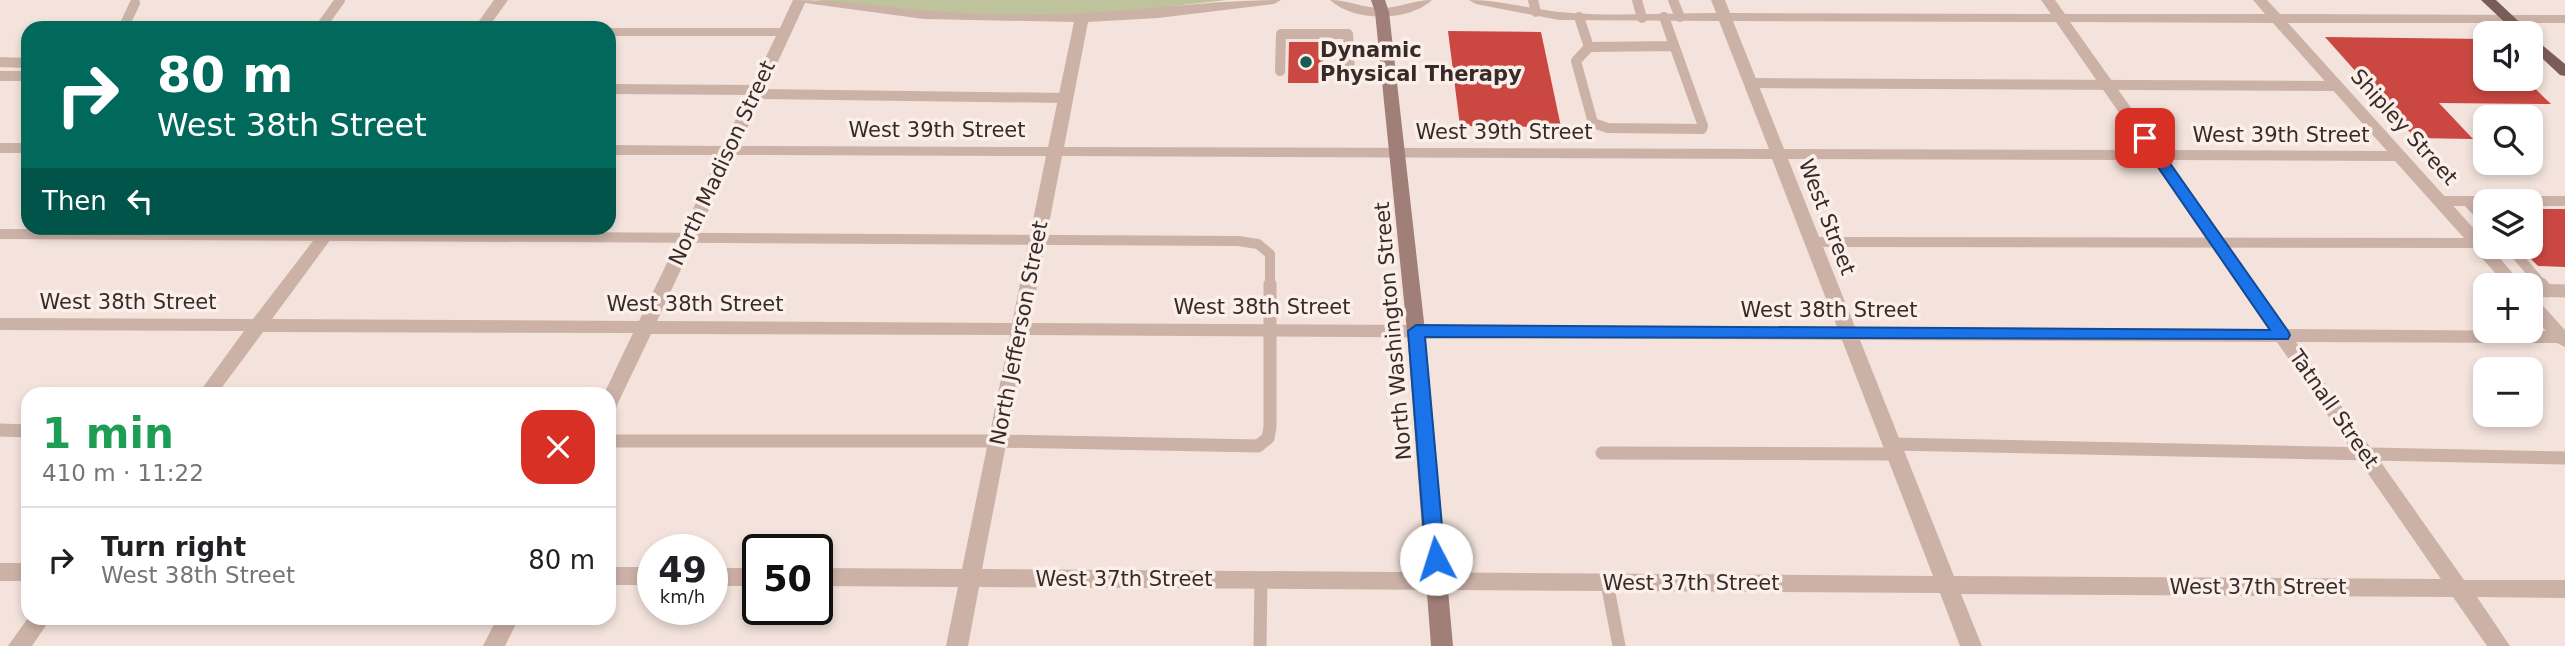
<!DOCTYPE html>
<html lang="en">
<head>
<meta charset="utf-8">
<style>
	body { margin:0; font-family:"DejaVu Sans",sans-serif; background:#f2f2f2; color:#202124; height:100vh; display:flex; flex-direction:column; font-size:26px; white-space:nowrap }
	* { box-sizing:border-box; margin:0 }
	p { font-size:23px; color:#757577 }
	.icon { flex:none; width:38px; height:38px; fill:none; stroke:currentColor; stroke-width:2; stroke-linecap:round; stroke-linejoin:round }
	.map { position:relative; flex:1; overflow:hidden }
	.sheet { position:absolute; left:21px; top:387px; width:595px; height:238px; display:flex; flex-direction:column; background:#fff; border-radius:21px; box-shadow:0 4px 10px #0003 }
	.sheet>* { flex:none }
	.hud { position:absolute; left:21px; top:21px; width:595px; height:214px; border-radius:21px; box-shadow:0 4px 10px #0003; background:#00695c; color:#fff; overflow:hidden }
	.fabs { position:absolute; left:2473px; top:21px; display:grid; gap:14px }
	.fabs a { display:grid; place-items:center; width:70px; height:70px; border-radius:14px; background:#fff; box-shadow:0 4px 10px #0003; font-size:35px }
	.speed { position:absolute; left:637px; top:534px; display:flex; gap:14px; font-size:35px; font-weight:700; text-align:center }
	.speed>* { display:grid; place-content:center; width:91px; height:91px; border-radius:50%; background:#fff; box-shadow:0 4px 10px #0003; line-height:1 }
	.speed small { font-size:18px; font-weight:400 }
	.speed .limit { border:4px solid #111; border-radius:10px; background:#fff; color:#111 }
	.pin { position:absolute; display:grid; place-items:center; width:60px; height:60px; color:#fff; margin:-30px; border-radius:14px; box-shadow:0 4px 10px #0006 }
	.me { position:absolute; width:77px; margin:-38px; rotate:355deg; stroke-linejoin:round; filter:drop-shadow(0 0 5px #0008) }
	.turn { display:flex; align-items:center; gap:24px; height:147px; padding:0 21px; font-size:32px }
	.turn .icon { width:91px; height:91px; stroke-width:2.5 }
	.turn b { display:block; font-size:49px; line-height:60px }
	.then { display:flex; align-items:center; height:66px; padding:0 21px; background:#0003; gap:14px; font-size:26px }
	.round { display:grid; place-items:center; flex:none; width:74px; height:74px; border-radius:21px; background:#f2f2f2 }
	.headline { display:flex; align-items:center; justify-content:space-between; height:119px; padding:0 21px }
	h1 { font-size:42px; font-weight:800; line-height:52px; color:#1e9e55 }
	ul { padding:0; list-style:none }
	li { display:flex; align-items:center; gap:21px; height:105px; padding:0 21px; border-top:2px solid #e0e0e0 }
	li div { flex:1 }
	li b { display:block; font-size:26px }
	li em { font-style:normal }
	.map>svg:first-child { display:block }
	.green { fill:#bec39b }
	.building { fill:#cb4842 }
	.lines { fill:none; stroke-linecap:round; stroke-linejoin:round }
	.lane-far1 { stroke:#ccb1a7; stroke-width:10 }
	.lane { stroke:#ccb1a7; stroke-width:13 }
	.street { fill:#ccb1a7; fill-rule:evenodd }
	.secondary { fill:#a07f78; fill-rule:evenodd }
	.primary { fill:#7b5d58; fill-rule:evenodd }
	.route { fill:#1a73e8; stroke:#114b97; stroke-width:2 }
	.poi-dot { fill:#1b5b53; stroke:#faefe9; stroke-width:2.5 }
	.labels { text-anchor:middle; stroke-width:7; stroke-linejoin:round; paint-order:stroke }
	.poi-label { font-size:21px; font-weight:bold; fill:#382a28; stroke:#faefe9; text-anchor:start }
	.street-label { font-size:21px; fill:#382a28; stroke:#faefe9 }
</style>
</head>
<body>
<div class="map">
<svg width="2565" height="646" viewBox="0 0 2565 646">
	<rect width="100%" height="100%" fill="#f3e3dc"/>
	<path class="green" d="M815,0h412c-48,5 -96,12 -145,15 -89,5 -179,0 -267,-15z"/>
	<g class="building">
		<polygon points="1448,31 1541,32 1561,127 1460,126"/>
		<polygon points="2325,37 2485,39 2485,79 2525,79 2551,104 2439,103 2473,139 2415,138"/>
		<polygon points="1289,42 1323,42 1323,83 1288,83"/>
		<polygon points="2530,209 2565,209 2565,267 2538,266 2530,258"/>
	</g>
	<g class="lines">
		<g class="lane-far1">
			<polyline points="1533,0 1536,12"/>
			<polyline points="1637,0 1642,18"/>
			<polyline points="1673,0 1680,17"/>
			<polyline points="1579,17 1589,47"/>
			<polyline points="1664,17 1703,126 1702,129 1608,128 1593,123 1576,61 1589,47 1674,46"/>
			<polyline points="123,28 135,3"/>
			<polyline points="320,28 340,0"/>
			<polyline points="0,62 28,63"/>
			<polyline points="1280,71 1281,34 1348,34 1350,73 1389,73"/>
			<polyline points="0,76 28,76"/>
			<polyline points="1751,83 2337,86"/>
			<polyline points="609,89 756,90"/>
			<polyline points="755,94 1065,98"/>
			<polyline points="2440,201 2565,201"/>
			<polyline points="2467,201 2485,220"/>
			<polyline points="0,234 1238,241 1258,244 1270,254 1270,286"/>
			<polyline points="1813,242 2477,243"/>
			<polyline points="2514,252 2543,286"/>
		</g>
		<g class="lane">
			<polyline points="2541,284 2547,291"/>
			<polyline points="2530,290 2565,291"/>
			<polyline points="0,430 28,431"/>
			<polyline points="609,441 998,441 1258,446 1268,438 1270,427 1270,284"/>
			<polyline points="1892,444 2565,458"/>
			<polyline points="1602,453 1896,454"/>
			<polyline points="1607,583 1619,646"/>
			<polyline points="1260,646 1261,581"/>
		</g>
		<g class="street">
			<polygon points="494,0 508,0 488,28 474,28"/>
			<path d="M793,0c43,0 85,6 127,10 41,4 82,5 122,5 80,-1 159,-15 239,-15l-7,4 -116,14 -70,4 -24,125 705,2 -50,-128 -160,-1 -83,-16 -7,-4c32,0 60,9 91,12 51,5 105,1 156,1l-5,-13h14l5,13 321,1 -10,-14h14l10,14h200l-12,-14h14l13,14 285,1v8h-277l197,218v6h5l33,38h-17l-111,-124 -227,-1 119,169 259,2 -16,-17v-18l6,2 29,32v17l-8,-4 -261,-1 168,238h101v18l-88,-1 33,49h-23l-34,-49 -492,-3 21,52h-22l-20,-53 -961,-6 -11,59h-22l12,-59 -141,-1v-18l145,1 48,-234 -359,-1 -33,69 -2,5 -7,2v-16h-5l29,-61 -370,-1 -46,62h-19l46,-63 -244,-1v-12l253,1 70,-91h16l-67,91 367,2 80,-166h-110v-10l114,1 53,-110h-167l-1,-8h172zM805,3l119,16 150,3 -26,125 -309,-1zM1733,21l323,1 89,128 -361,-1zM2070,22l203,1 114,128 -226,-1zM734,155l312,1 -34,167 -355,-2zM1062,156l710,3 65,168 -807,-4zM1788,159l364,1 116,169 -413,-2zM1027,335l815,5 91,236 -951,-7zM1860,340l417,2 164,237 -487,-3z"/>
			<path d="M1330,0c18,0 33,8 51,8 18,0 33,-8 51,-8 -23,22 -79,22 -102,0z"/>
			<rect x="0" y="143" width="28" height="10"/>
			<rect x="0" y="563" width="28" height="18"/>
			<rect x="609" y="567" width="44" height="18"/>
			<rect x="712" y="568" width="46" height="18"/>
			<polygon points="28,618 51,618 32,646 8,646"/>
			<polygon points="497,618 519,618 505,646 483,646"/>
		</g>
		<polygon class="secondary" points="1371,0 1385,0 1389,12 1425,331 1453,646 1431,646 1407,331 1375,12"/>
		<g class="primary">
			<polygon points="2481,0 2496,0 2531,33 2516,33"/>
			<polygon points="2530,35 2565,64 2565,76 2560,75 2530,47"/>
		</g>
	</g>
	<polygon class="route" points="2145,134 2150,135 2288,331 2290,335 2288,339 1425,337 1445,559 1442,565 1436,567 1429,565 1426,559 1408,331 1416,325 2270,330 2138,138"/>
	<circle class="poi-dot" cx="1306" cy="62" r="7"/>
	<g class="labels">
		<g class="poi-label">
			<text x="1320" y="57">Dynamic<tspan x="1320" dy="24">Physical Therapy</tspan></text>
		</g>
		<g class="street-label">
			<text transform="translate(2404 127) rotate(48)" y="7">Shipley Street</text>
			<text x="937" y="137">West 39th Street</text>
			<text x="1504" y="139">West 39th Street</text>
			<text x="2281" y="142">West 39th Street</text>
			<text transform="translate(722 163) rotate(-65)" y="7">North Madison Street</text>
			<text transform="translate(1827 217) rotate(69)" y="7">West Street</text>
			<text x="128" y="309">West 38th Street</text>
			<text x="695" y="311">West 38th Street</text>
			<text x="1262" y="314">West 38th Street</text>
			<text x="1829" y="317">West 38th Street</text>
			<text transform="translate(1393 331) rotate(-95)" y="7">North Washington Street</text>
			<text transform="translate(1019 333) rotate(-79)" y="7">North Jefferson Street</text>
			<text transform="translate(2334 409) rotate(55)" y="7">Tatnall Street</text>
			<text x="1124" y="586">West 37th Street</text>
			<text x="1691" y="590">West 37th Street</text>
			<text x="2258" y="594">West 37th Street</text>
		</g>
	</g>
</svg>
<div class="fabs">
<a><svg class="icon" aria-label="sound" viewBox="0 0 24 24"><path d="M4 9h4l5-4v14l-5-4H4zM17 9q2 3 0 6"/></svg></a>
<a><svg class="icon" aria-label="search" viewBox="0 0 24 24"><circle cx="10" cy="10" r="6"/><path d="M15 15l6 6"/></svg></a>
<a><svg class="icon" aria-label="layers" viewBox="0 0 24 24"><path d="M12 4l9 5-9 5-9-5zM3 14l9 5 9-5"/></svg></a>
<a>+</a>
<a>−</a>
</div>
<div class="speed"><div>49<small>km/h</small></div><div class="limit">50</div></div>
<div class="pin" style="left:2145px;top:138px;background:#d93025"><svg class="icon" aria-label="arrive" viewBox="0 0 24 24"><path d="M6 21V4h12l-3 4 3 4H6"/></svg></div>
<svg class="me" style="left:1436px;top:559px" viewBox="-20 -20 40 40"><circle r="19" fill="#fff"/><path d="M0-13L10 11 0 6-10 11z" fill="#1a73e8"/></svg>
<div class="hud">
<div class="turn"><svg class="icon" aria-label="right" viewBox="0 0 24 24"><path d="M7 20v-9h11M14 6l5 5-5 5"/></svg><div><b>80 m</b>West 38th Street</div></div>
<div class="then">Then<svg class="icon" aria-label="left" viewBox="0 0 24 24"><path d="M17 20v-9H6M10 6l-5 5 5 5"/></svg></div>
</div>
<section class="sheet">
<div class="headline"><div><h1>1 min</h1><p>410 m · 11:22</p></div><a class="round" style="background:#d93025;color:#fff"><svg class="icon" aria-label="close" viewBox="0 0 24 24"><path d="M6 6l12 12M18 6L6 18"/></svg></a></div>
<ul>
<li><svg class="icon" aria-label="right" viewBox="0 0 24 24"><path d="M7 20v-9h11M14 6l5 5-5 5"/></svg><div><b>Turn right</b><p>West 38th Street</p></div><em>80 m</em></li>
</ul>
</section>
</div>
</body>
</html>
